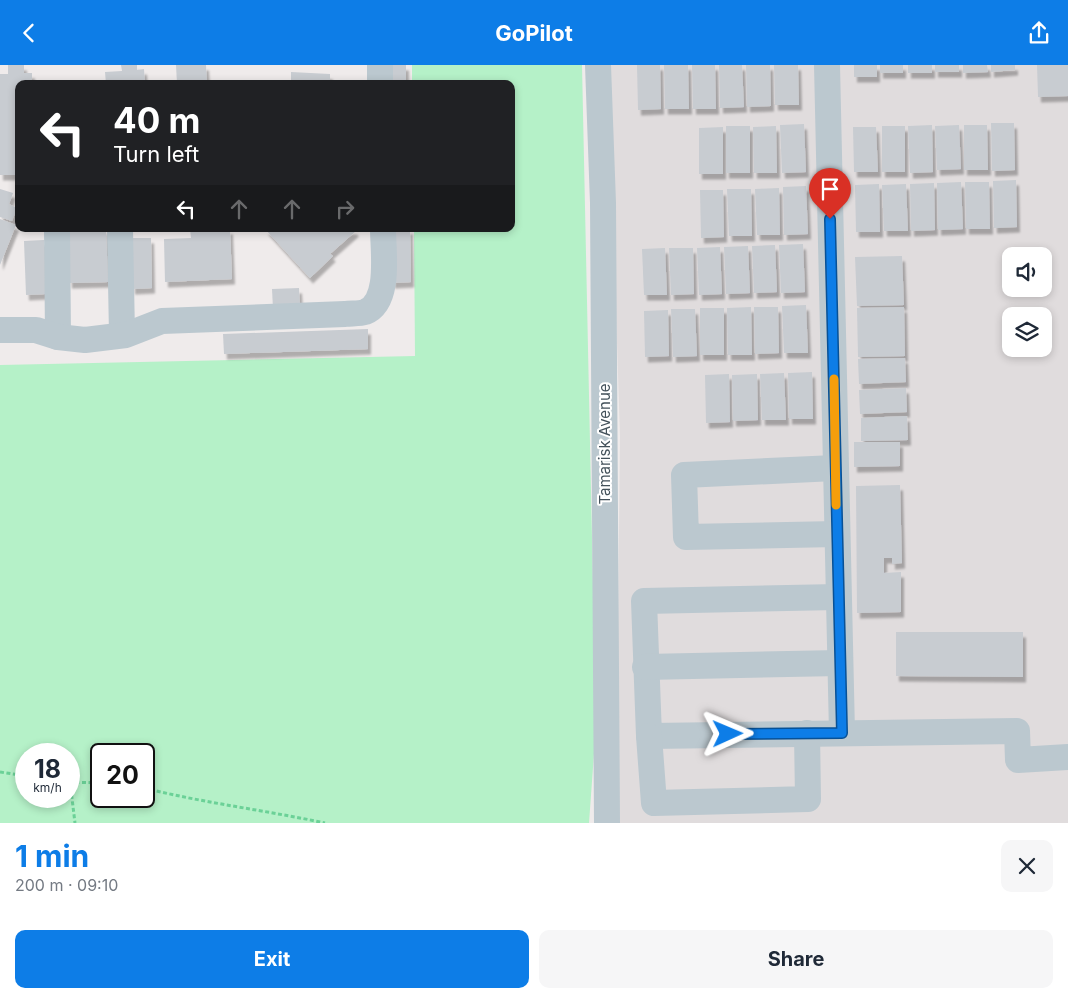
<!DOCTYPE html>
<html lang="en">
<head>
<meta charset="utf-8">
<style>
	body { margin:0; font-family:Inter,sans-serif; background:#f6f6f7; color:#1f2937; height:100vh; display:flex; flex-direction:column; font-size:19px; white-space:nowrap }
	* { box-sizing:border-box; margin:0 }
	p { font-size:16px; color:#747a83 }
	.icon { flex:none; width:28px; height:28px; fill:none; stroke:currentColor; stroke-width:2; stroke-linecap:round; stroke-linejoin:round }
	.map { position:relative; height:758px; overflow:hidden }
	.sheet { display:flex; flex-direction:column; background:#fff; flex:1 }
	.sheet>* { flex:none }
	.guide { position:absolute; left:15px; top:15px; width:500px; height:152px; border-radius:10px; box-shadow:0 2px 8px #0003; background:#202124; color:#fff; overflow:hidden }
	.buttons { position:absolute; left:1002px; top:182px; display:grid; gap:10px }
	.buttons a { display:grid; place-items:center; width:50px; height:50px; border-radius:10px; background:#fff; box-shadow:0 2px 8px #0003; font-size:25px }
	.speed { position:absolute; left:15px; top:678px; display:flex; gap:10px; font-size:25px; font-weight:700; text-align:center }
	.speed>* { display:grid; place-content:center; width:65px; height:65px; border-radius:50%; background:#fff; box-shadow:0 2px 8px #0003; line-height:1 }
	.speed small { font-size:12px; font-weight:400 }
	.speed .limit { border:2px solid #111; border-radius:8px; background:#fff; color:#111 }
	.pin { position:absolute; display:grid; place-items:center; width:42px; height:42px; color:#fff; margin:-51px -21px; border-radius:50% 50% 50% 0; rotate:-45deg; box-shadow:0 0 5px #0007 }
	.pin .icon { rotate:45deg }
	.me { position:absolute; width:55px; margin:-28px; rotate:89deg; stroke-linejoin:round; filter:drop-shadow(0 0 4px #0008) }
	.turn { display:flex; align-items:center; gap:18px; height:105px; padding:0 15px; font-size:22px }
	.turn .icon { width:65px; height:65px; stroke-width:2.5 }
	.turn b { display:block; font-size:35px; line-height:42px }
	.lanes { display:flex; align-items:center; height:48px; padding:0 15px; background:#0003; justify-content:center; gap:25px; direction:ltr }
	.lanes .off { opacity:.35 }
	.round { display:grid; place-items:center; flex:none; width:52px; height:52px; border-radius:10px; background:#f6f6f7 }
	.head { display:flex; align-items:center; justify-content:space-between; height:85px; padding:0 15px }
	h1 { font-size:30px; font-weight:700; line-height:38px; color:#0d7de7 }
	.button { display:flex; gap:10px; margin-top:auto; padding:10px 15px }
	.button a { flex:1; height:58px; border-radius:10px; background:#0d7de7; color:#fff; font-size:20px; font-weight:700; line-height:58px; text-align:center }
	.button a+a { background:#f6f6f7; color:#1f2937 }
	header { display:flex; justify-content:space-between; align-items:center; height:65px; padding:0 15px; background:#0d7de7; color:#fff; font-size:22px; font-weight:700 }
	.map>svg:first-child { display:block }
	.education { fill:#e0dcdd; fill-rule:evenodd }
	.green { fill:#b5f1c8; fill-rule:evenodd }
	.building { fill:#c8ccd1; filter:url(#shadow) }
	.lines { fill:none; stroke-linecap:round; stroke-linejoin:round }
	.path { stroke:#6bd197; stroke-width:3; stroke-dasharray:4 2.5; stroke-linecap:butt }
	.minor { stroke:#bbc8cf; stroke-width:26 }
	.route-casing { stroke:#085196; stroke-width:12 }
	.route { stroke:#0d7de7; stroke-width:9 }
	.slow { stroke:#f59e0b; stroke-width:9 }
	.labels { text-anchor:middle; stroke-width:4; stroke-linejoin:round; paint-order:stroke }
	.street-label { font-size:15px; fill:#43515a; stroke:#fff }
</style>
</head>
<body>
<header><svg class="icon" aria-label="back" viewBox="0 0 24 24"><path d="M15 5l-7 7 7 7"/></svg>GoPilot<svg class="icon" aria-label="share" viewBox="0 0 24 24"><path d="M12 15V3M7 8l5-5 5 5M5 13v7h14v-7"/></svg></header>
<div class="map">
<svg width="1068" height="758" viewBox="0 0 1068 758">
	<defs>
		<filter id="shadow"><feDropShadow dx="3" dy="5.5" stdDeviation="1" flood-color="#0004"/></filter>
	</defs>
	<rect width="100%" height="100%" fill="#efebeb"/>
	<path class="education" d="M608,0h460v758h-452l4,-387zM1011,191h33v33h-33zM1011,251h33v33h-33z"/>
	<path class="green" d="M412,0h170l14,661 -7,97h-589v-458l415,-9 -1,-127h97v-145h-99zM26,689h43v42h-43zM101,689h43v42h-43z"/>
	<g class="building">
		<polygon points="8,0 24,0 24,8 32,8 32,19 19,19 19,110 0,110 0,9 8,9"/>
		<polygon points="121,0 137,0 137,5 144,4 145,19 106,19 105,7 122,6"/>
		<polygon points="176,0 206,0 207,19 177,19"/>
		<polygon points="386,0 406,0 406,19 387,19"/>
		<polygon points="637,0 660,0 661,44 638,45"/>
		<polygon points="664,0 688,0 689,44 665,44"/>
		<polygon points="692,0 715,0 716,44 693,44"/>
		<polygon points="719,0 742,0 744,42 720,43"/>
		<polygon points="746,0 770,0 771,41 747,42"/>
		<polygon points="774,0 798,0 799,40 775,40"/>
		<rect x="854" y="0" width="23" height="12"/>
		<rect x="880" y="0" width="23" height="8"/>
		<rect x="908" y="0" width="24" height="8"/>
		<rect x="935" y="0" width="24" height="7"/>
		<polygon points="963,0 987,0 988,7 963,8"/>
		<polygon points="991,0 1015,0 1015,5 991,7"/>
		<polygon points="1037,0 1068,0 1068,31 1038,32"/>
		<polygon points="291,7 330,9 330,19 291,19"/>
		<polygon points="991,58 1014,58 1015,105 992,106"/>
		<polygon points="804,59 806,107 782,108 780,60"/>
		<polygon points="932,60 933,107 910,108 908,61"/>
		<polygon points="959,60 961,104 937,105 935,61"/>
		<polygon points="964,60 987,60 988,105 964,105"/>
		<rect x="726" y="61" width="24" height="47"/>
		<polygon points="776,61 777,108 754,108 753,62"/>
		<rect x="882" y="61" width="23" height="46"/>
		<polygon points="723,62 723,109 699,109 699,63"/>
		<polygon points="853,62 876,62 878,107 854,107"/>
		<polygon points="1016,115 1017,162 994,163 993,116"/>
		<polygon points="961,117 963,164 938,165 937,118"/>
		<polygon points="965,117 989,117 990,164 966,164"/>
		<polygon points="934,118 935,165 911,166 910,119"/>
		<polygon points="879,119 880,167 856,167 855,120"/>
		<polygon points="906,119 908,166 884,166 882,120"/>
		<polygon points="806,121 808,169 784,170 783,122"/>
		<polygon points="779,123 780,170 757,170 755,124"/>
		<polygon points="0,124 13,128 9,139 17,143 12,156 0,152"/>
		<polygon points="727,124 751,124 752,171 729,171"/>
		<polygon points="700,125 723,125 724,172 701,173"/>
		<polygon points="0,154 16,160 0,200"/>
		<polygon points="67,164 106,164 108,217 69,218"/>
		<polygon points="190,164 230,164 232,214 165,217 164,174 191,173"/>
		<polygon points="265,164 354,164 356,166 330,189 333,191 310,213"/>
		<polygon points="390,164 410,164 411,217 392,218"/>
		<polygon points="131,173 151,173 152,223 132,224"/>
		<polygon points="44,175 45,229 26,230 24,176"/>
		<polygon points="803,179 805,227 781,228 779,180"/>
		<polygon points="775,180 777,227 754,228 752,181"/>
		<polygon points="748,181 750,228 726,229 724,182"/>
		<polygon points="720,182 722,229 699,230 697,183"/>
		<polygon points="665,183 667,230 644,230 642,184"/>
		<polygon points="669,183 693,183 694,229 671,230"/>
		<polygon points="902,191 904,240 857,241 855,192"/>
		<polygon points="299,223 300,243 273,244 272,224"/>
		<polygon points="806,240 808,288 784,288 782,241"/>
		<polygon points="751,242 752,290 728,290 727,243"/>
		<polygon points="754,242 778,242 779,288 755,289"/>
		<polygon points="904,242 905,291 858,292 857,243"/>
		<rect x="700" y="243" width="24" height="47"/>
		<polygon points="671,244 695,244 697,291 673,292"/>
		<polygon points="668,245 669,291 645,292 644,246"/>
		<polygon points="368,264 368,284 224,289 223,269"/>
		<polygon points="905,293 906,317 859,319 858,294"/>
		<polygon points="812,307 813,354 789,354 788,308"/>
		<polygon points="784,308 786,355 762,355 760,309"/>
		<polygon points="729,309 730,357 706,358 705,310"/>
		<polygon points="757,309 758,355 733,356 732,310"/>
		<polygon points="906,323 907,347 860,349 859,325"/>
		<polygon points="907,351 908,375 861,376 861,353"/>
		<polygon points="854,377 900,377 900,401 854,402"/>
		<polygon points="900,420 902,498 892,499 892,493 884,493 884,508 901,507 901,547 857,548 856,421"/>
		<polygon points="896,567 1023,567 1023,612 896,611"/>
	</g>
	<g class="lines">
		<g class="path">
			<polyline points="0,707 26,711"/>
			<polyline points="69,717 101,718"/>
			<polyline points="70,717 75,758"/>
			<path d="M144,723c60,15 120,22 181,35"/>
		</g>
		<g class="minor">
			<polyline points="380,0 380,19"/>
			<polyline points="598,0 603,138 607,758"/>
			<polyline points="827,0 842,668"/>
			<polyline points="57,164 58,272"/>
			<polyline points="120,164 122,270"/>
			<path d="M0,265h36l22,7 27,3 41,-5 36,-14 183,-7c6,-1 14,0 20,-2 26,-10 18,-61 18,-83"/>
			<polyline points="835,403 684,410 686,472 837,469"/>
			<polyline points="838,532 644,536 649,671 1017,666 1018,695 1068,692"/>
			<polyline points="645,602 840,598"/>
			<polyline points="649,671 654,738 808,734 807,668"/>
		</g>
	</g>
	<g class="lines">
		<defs>
			<polyline id="route" points="728,669 842,668 830,154"/>
		</defs>
		<use href="#route" class="route-casing"/>
		<use href="#route" class="route"/>
		<polyline class="slow" points="834,314 836,440"/>
	</g>
	<g class="labels">
		<g class="street-label">
			<text transform="translate(605 379) rotate(-90)" y="5">Tamarisk Avenue</text>
		</g>
	</g>
</svg>
<div class="buttons">
<a><svg class="icon" aria-label="sound" viewBox="0 0 24 24"><path d="M4 9h4l5-4v14l-5-4H4zM17 9q2 3 0 6"/></svg></a>
<a><svg class="icon" aria-label="layers" viewBox="0 0 24 24"><path d="M12 4l9 5-9 5-9-5zM3 14l9 5 9-5"/></svg></a>
</div>
<div class="speed"><div>18<small>km/h</small></div><div class="limit">20</div></div>
<div class="pin" style="left:830px;top:154px;background:#d93025"><svg class="icon" aria-label="arrive" viewBox="0 0 24 24"><path d="M6 21V4h12l-3 4 3 4H6"/></svg></div>
<svg class="me" style="left:728px;top:669px" viewBox="-20 -20 40 40"><path d="M0-17L14 15 0 8-14 15z" fill="#0d7de7" stroke="#fff" stroke-width="4"/></svg>
<div class="guide">
<div class="turn"><svg class="icon" aria-label="left" viewBox="0 0 24 24"><path d="M17 20v-9H6M10 6l-5 5 5 5"/></svg><div><b>40 m</b>Turn left</div></div>
<div class="lanes"><svg class="icon" aria-label="left" viewBox="0 0 24 24"><path d="M17 20v-9H6M10 6l-5 5 5 5"/></svg><svg class="icon off" aria-label="ahead" viewBox="0 0 24 24"><path d="M12 20V5M6 11l6-6 6 6"/></svg><svg class="icon off" aria-label="ahead" viewBox="0 0 24 24"><path d="M12 20V5M6 11l6-6 6 6"/></svg><svg class="icon off" aria-label="right" viewBox="0 0 24 24"><path d="M7 20v-9h11M14 6l5 5-5 5"/></svg></div>
</div>
</div>
<section class="sheet">
<div class="head"><div><h1>1 min</h1><p>200 m · 09:10</p></div><a class="round"><svg class="icon" aria-label="close" viewBox="0 0 24 24"><path d="M6 6l12 12M18 6L6 18"/></svg></a></div>
<div class="button"><a>Exit</a><a>Share</a></div>
</section>
</body>
</html>
